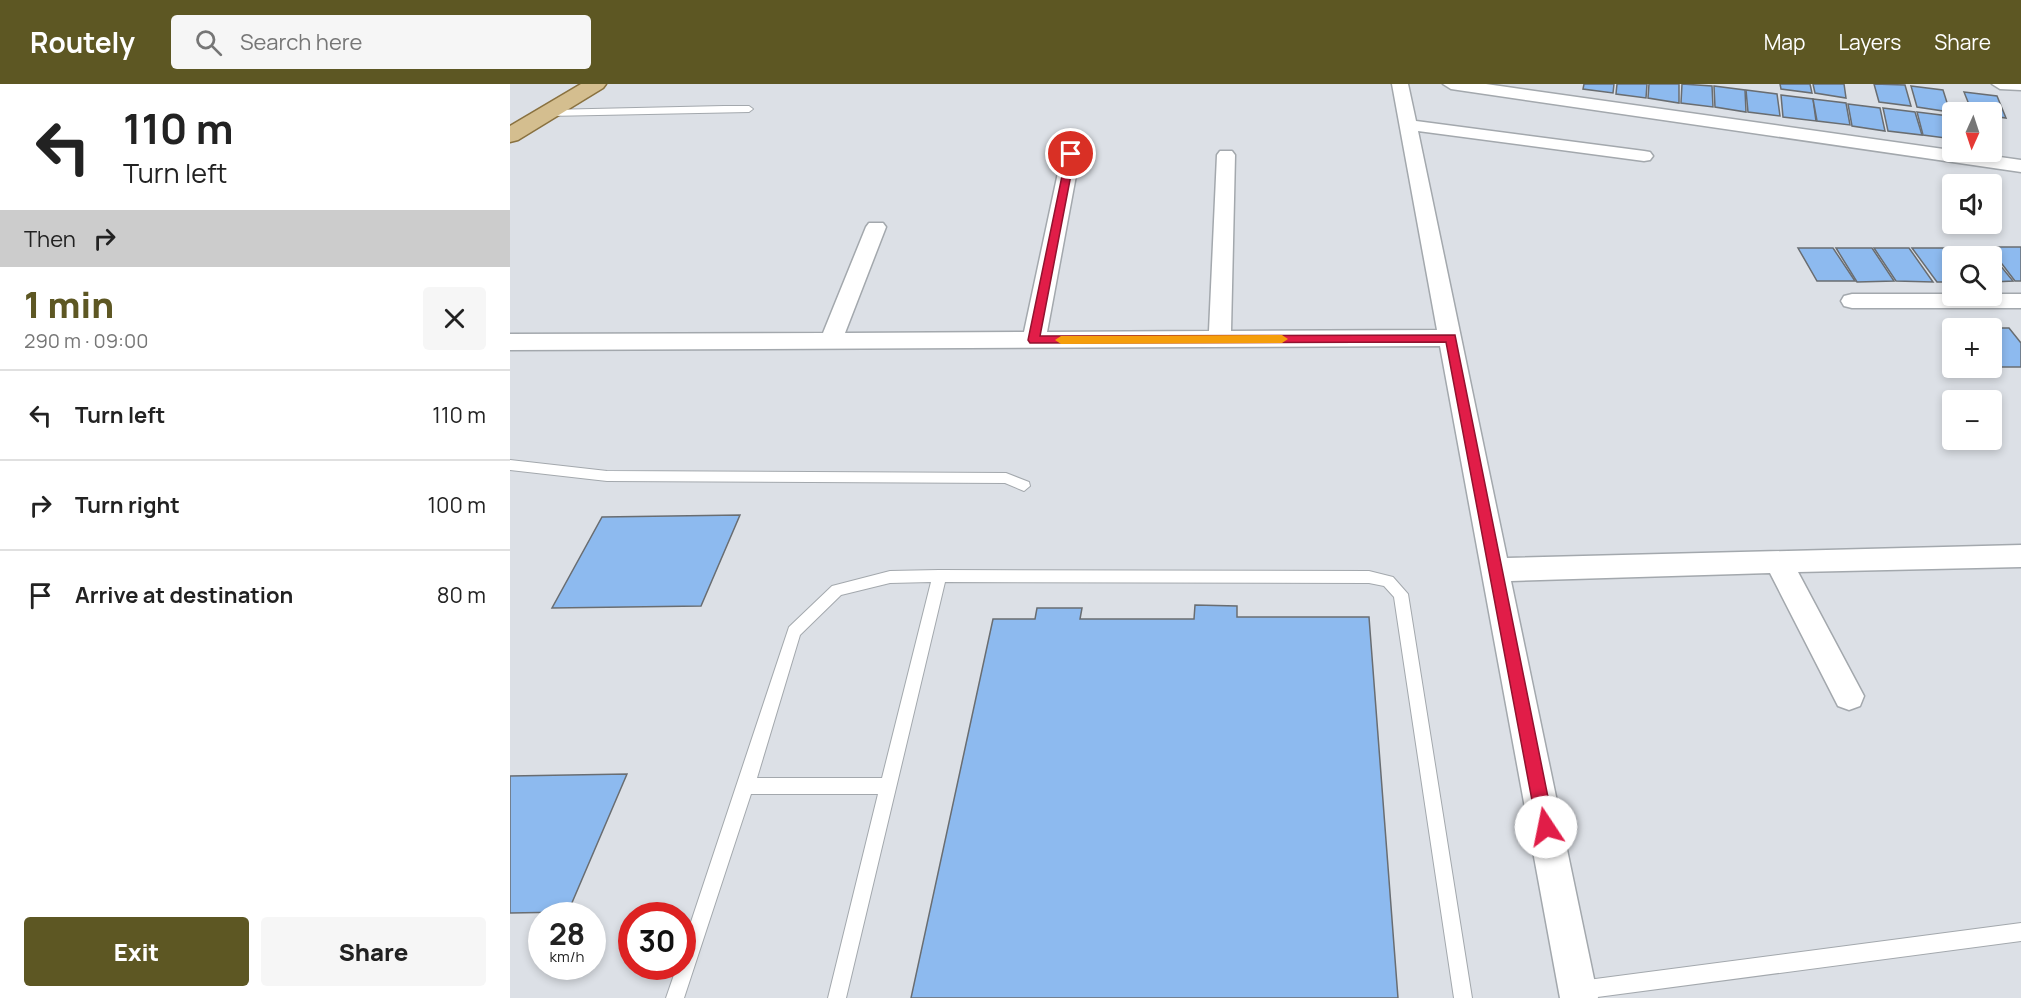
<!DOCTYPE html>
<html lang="en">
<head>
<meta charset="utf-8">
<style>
	body { margin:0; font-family:Manrope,sans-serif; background:#f6f6f6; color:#222; height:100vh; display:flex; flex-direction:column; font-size:22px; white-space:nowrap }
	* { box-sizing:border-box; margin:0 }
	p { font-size:20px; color:#767676 }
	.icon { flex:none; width:33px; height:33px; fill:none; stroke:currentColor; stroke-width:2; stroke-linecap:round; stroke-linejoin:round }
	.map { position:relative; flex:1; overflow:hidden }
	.details { display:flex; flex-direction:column; background:#fff; width:510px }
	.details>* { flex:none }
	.guide { background:#fff; color:#222; overflow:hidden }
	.needle { width:39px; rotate:183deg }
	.fabs { position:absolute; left:1432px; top:18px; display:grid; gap:12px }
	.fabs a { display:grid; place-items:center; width:60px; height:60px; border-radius:6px; background:#fff; box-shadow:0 3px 9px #0003; font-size:30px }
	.speed { position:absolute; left:18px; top:818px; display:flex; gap:12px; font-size:30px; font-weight:700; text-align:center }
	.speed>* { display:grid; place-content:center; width:78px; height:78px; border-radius:50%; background:#fff; box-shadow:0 3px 9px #0003; line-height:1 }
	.speed small { font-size:15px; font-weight:400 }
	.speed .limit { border:9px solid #d22; background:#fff; color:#111 }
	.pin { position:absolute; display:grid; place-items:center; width:51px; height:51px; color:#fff; margin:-26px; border:3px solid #fff; border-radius:50%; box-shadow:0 2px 6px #0007 }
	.me { position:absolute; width:66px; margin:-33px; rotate:349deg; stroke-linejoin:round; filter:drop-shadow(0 0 4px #0008) }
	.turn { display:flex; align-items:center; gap:21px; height:126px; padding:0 24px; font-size:27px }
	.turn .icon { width:78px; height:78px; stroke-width:2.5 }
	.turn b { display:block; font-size:42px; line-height:51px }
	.then { display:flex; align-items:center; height:57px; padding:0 24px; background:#0003; gap:12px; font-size:22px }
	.round { display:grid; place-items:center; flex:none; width:63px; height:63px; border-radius:6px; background:#f6f6f6 }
	.summary { display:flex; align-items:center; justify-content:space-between; height:102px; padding:0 24px }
	h1 { font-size:36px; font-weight:800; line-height:45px; color:#5d5723 }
	.action { display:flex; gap:12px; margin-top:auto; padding:12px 24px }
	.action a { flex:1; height:69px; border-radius:6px; background:#5d5723; color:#fff; font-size:24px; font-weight:800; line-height:69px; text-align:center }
	.action a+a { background:#f6f6f6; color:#222 }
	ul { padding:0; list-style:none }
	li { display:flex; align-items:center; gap:18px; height:90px; padding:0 24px; border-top:2px solid #e0e0e0 }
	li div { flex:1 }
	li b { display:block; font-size:22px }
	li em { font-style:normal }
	header { display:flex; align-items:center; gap:36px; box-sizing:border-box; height:84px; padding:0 30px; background:#5d5723; color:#fff }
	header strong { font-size:28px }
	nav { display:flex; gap:33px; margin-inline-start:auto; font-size:21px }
	.search { width:420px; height:54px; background:#f6f6f6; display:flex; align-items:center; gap:15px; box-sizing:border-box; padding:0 21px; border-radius:6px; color:#767676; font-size:22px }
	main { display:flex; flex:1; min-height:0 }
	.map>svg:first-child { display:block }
	.building { fill:#8dbaef; stroke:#696d71; stroke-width:1.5 }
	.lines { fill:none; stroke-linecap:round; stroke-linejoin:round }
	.lane-casing { stroke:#a3a8ad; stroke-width:2 }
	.street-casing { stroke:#a3a8ad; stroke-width:3 }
	.primary-casing { stroke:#89713f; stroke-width:3 }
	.lane { fill:#fff; fill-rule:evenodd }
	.street { fill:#fff; fill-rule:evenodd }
	.primary { fill:#d4be8f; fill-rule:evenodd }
	.route { fill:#e11d48; stroke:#92132f; stroke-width:1.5 }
	.slow { fill:#f59e0b }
</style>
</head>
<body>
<header>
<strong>Routely</strong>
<div class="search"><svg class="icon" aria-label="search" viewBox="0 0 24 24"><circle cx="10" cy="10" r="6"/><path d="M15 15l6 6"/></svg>Search here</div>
<nav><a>Map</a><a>Layers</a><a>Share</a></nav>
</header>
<main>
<section class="details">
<div class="guide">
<div class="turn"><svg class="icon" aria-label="left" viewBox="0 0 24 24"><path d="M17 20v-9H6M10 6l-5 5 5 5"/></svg><div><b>110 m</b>Turn left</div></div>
<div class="then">Then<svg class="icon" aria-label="right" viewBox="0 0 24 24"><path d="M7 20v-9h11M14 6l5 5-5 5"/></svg></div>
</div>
<div class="summary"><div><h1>1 min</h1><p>290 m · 09:00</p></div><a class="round"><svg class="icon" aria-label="close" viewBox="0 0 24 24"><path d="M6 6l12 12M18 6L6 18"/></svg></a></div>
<ul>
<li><svg class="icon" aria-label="left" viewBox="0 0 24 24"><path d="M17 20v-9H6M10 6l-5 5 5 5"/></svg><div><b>Turn left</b></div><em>110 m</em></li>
<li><svg class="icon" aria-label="right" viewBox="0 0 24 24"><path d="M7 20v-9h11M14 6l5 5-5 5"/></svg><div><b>Turn right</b></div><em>100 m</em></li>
<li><svg class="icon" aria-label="arrive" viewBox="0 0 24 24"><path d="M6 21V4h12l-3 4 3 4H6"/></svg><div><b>Arrive at destination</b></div><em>80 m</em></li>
</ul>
<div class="action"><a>Exit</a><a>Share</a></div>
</section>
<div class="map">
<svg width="1511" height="914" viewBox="0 0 1511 914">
	<rect width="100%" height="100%" fill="#dce0e6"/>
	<g class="building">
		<polygon points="1074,0 1104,0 1103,9 1073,5"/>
		<polygon points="1107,0 1137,0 1136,14 1106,10"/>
		<polygon points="1139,0 1169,0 1169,19 1138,14"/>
		<polygon points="1172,0 1202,2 1203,23 1171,19"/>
		<polygon points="1270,0 1300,0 1302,9 1271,5"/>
		<polygon points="1303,0 1334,0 1336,14 1305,9"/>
		<polygon points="1364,0 1395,1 1401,22 1369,18"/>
		<polygon points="1204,2 1235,6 1236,28 1205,23"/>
		<polygon points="1401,2 1433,6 1440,28 1407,23"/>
		<polygon points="1236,6 1267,10 1270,32 1238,28"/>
		<polygon points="1454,8 1487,12 1496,34 1482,32 1482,28 1462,28"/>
		<polygon points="1271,11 1303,15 1306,37 1273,33"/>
		<polygon points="1303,15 1336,19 1340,41 1307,37"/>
		<polygon points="1338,20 1370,24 1375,47 1342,42"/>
		<polygon points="1373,24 1405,28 1412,51 1378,47"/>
		<polygon points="1407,28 1439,32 1443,43 1443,55 1413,51"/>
		<polygon points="1479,163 1511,163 1511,197 1505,197"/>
		<polygon points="1288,164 1323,164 1345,197 1307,197"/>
		<polygon points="1326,164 1362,164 1384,197 1347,198"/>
		<polygon points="1364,164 1399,164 1423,198 1386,197"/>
		<polygon points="1402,164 1438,164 1444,172 1443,198 1427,198"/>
		<polygon points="1440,164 1476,164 1503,197 1482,198 1482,172 1446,172"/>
		<polygon points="1461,244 1499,244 1511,259 1511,283 1490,283 1482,273 1482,244"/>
		<polygon points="230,431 191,522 42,524 92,433"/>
		<polygon points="685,521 727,522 727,533 859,533 888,914 401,914 483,535 525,535 527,524 572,524 570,535 684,535"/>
		<polygon points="117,690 58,828 0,829 0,692"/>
	</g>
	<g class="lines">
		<defs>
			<g id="lane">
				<polygon points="214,22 239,22 243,25 239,28 38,32 34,29 38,26"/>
				<polygon points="0,376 97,387 496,389 519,398 520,402 514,407 495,399 97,397 0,386"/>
				<path d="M429,486l430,1 24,6 15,17 64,404h-18l-60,-401 -10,-11 -15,-3 -424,-1 -99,416h-18l50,-204h-127l-67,204h-18l11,-32h5v-17l107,-322 43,-41 58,-15zM421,498l-49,196h-125l43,-143 41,-40 49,-12z"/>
				<polygon points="1511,839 1511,857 1080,914 1063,913 1061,906 1063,899 1070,897"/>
			</g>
			<g id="street">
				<polygon points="882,0 898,0 906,37 1134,67 1140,68 1143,72 1140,76 1134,77 908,47 997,474 1511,461 1511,483 1288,488 1354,612 1350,622 1339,626 1328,622 1260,489 1001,497 1088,914 1050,914 930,262 0,266 0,250 313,249 356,143 359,139 373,139 376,143 335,249 514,248 552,70 555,66 567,66 570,70 537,248 699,247 707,71 710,67 722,67 725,71 721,247 927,246"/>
				<polygon points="933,0 976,0 1511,76 1511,88 941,5"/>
				<polygon points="1482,0 1511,0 1511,6 1490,5"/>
				<polygon points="1342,210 1511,210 1511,224 1342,224 1334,222 1331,217 1334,212"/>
			</g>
			<polygon id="primary" points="71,0 96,0 93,4 8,56 0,58 0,42"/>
		</defs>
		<use href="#lane" class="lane-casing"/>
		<use href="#street" class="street-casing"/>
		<use href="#primary" class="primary-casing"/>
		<use href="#lane" class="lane"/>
		<use href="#street" class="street"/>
		<use href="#primary" class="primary"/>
	</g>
	<polygon class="route" points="557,68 565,70 530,252 945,251 1044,743 1042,749 1036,751 1030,749 1027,743 936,258 520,259 518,256"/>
	<polygon class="slow" points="772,251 778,255 772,259 551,260 545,256 551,252"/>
</svg>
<div class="fabs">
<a><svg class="needle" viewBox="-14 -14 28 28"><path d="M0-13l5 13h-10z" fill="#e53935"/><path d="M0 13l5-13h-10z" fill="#767676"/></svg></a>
<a><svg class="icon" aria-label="sound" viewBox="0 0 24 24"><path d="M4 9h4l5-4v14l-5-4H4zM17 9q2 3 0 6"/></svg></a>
<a><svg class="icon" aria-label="search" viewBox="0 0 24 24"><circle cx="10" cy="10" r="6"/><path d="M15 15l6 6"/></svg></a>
<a>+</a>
<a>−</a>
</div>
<div class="speed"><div>28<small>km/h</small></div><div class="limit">30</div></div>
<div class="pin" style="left:561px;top:70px;background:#d93025"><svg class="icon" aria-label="arrive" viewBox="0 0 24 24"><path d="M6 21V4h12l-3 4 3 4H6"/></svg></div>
<svg class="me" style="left:1036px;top:743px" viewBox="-20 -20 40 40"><circle r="19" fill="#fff"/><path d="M0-13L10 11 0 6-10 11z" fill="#e11d48"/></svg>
</div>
</main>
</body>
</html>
